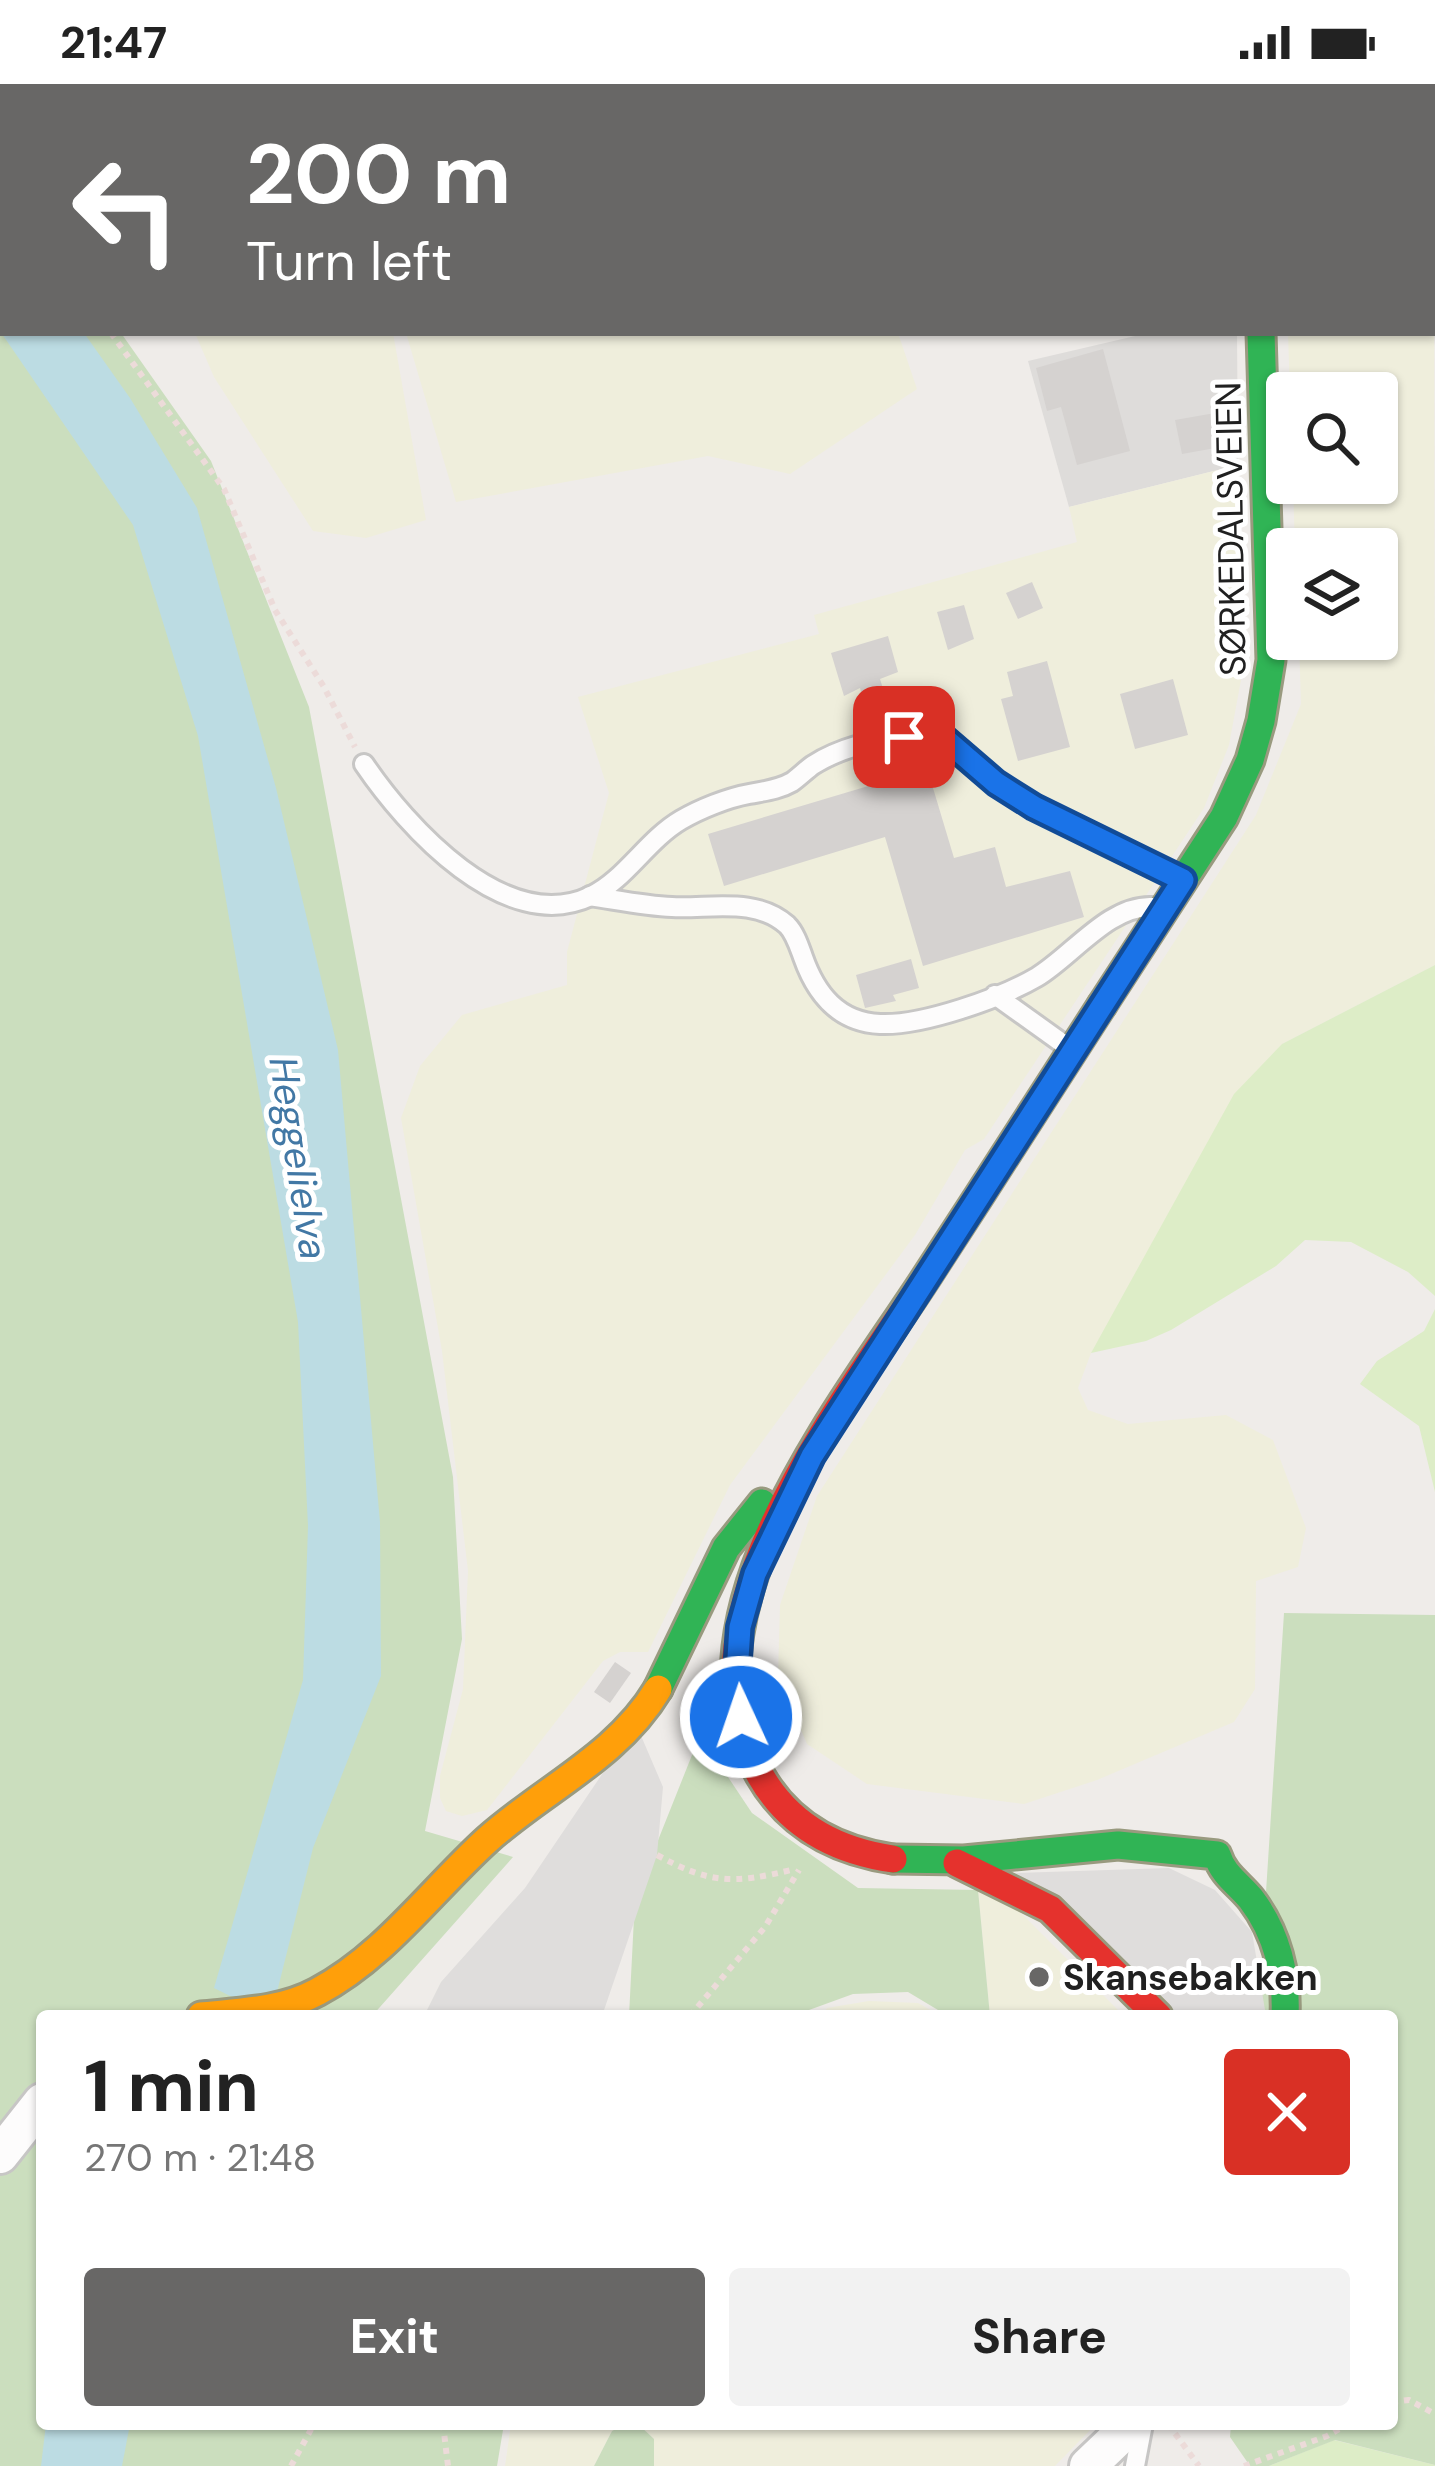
<!DOCTYPE html>
<html lang="en">
<head>
<meta charset="utf-8">
<style>
	body { margin:0; font-family:"DM Sans",sans-serif; background:#f2f2f2; color:#222; height:100vh; display:flex; flex-direction:column; font-size:45px; white-space:nowrap }
	* { box-sizing:border-box; margin:0 }
	p { font-size:39px; color:#767676 }
	.icon { flex:none; width:66px; height:66px; fill:none; stroke:currentColor; stroke-width:2; stroke-linecap:round; stroke-linejoin:round }
	.map { position:relative; flex:1; overflow:hidden }
	.side { position:absolute; left:36px; top:1926px; width:1362px; height:420px; display:flex; flex-direction:column; background:#fff; border-radius:12px; box-shadow:0 3px 9px #0004 }
	.side>* { flex:none }
	.banner { position:absolute; left:0px; top:0px; width:1437px; height:252px; box-shadow:0 3px 9px #0004; background:#686766; color:#fff; overflow:hidden }
	.buttons { position:absolute; left:1266px; top:288px; display:grid; gap:24px }
	.buttons a { display:grid; place-items:center; width:132px; height:132px; border-radius:12px; background:#fff; box-shadow:0 3px 9px #0004; font-size:60px }
	.pin { position:absolute; display:grid; place-items:center; width:102px; height:102px; color:#fff; margin:-51px; border-radius:24px; box-shadow:0 6px 18px #0006 }
	.me { position:absolute; width:132px; margin:-66px; rotate:357deg; stroke-linejoin:round; filter:drop-shadow(0 0 9px #0008) }
	.turn { display:flex; align-items:center; gap:42px; height:252px; padding:0 48px; font-size:54px }
	.turn .icon { width:156px; height:156px; stroke-width:2.5 }
	.turn b { display:block; font-size:84px; line-height:102px }
	.round { display:grid; place-items:center; flex:none; width:126px; height:126px; border-radius:12px; background:#f2f2f2 }
	.summary { display:flex; align-items:center; justify-content:space-between; height:204px; padding:0 48px }
	h1 { font-size:72px; font-weight:700; line-height:90px }
	.cta { display:flex; gap:24px; margin-top:auto; padding:24px 48px }
	.cta a { flex:1; height:138px; border-radius:12px; background:#686766; color:#fff; font-size:48px; font-weight:700; line-height:138px; text-align:center }
	.cta a+a { background:#f2f2f2; color:#222 }
	.status { display:flex; justify-content:space-between; align-items:center; height:84px; padding:0 60px; background:#fff; direction:ltr }
	.status svg { height:33px; fill:currentColor }
	.map>svg:first-child { display:block }
	.residential { fill:#dedcda }
	.farmland { fill:#efeedc }
	.grass { fill:#ddedc7 }
	.forest { fill:#cbdebe }
	.parking { fill:#dfdddc }
	.water { fill:#bcdce3 }
	.building { fill:#d5d2d0 }
	.lines { fill:none; stroke-linecap:round; stroke-linejoin:round }
	.lane-casing { stroke:#c7c6c5; stroke-width:24 }
	.street-casing { stroke:#c7c6c5; stroke-width:42 }
	.fast-casing { stroke:#999a7f; stroke-width:33 }
	.slow-casing { stroke:#999a7f; stroke-width:33 }
	.jam-casing { stroke:#999a7f; stroke-width:33 }
	.path { stroke:#ecdbd9; stroke-width:6; stroke-dasharray:6 6; stroke-linecap:butt }
	.lane { stroke:#fdfcfc; stroke-width:18 }
	.street { stroke:#fdfcfc; stroke-width:36 }
	.fast { stroke:#30b455; stroke-width:27 }
	.slow { stroke:#ff9f0a; stroke-width:27 }
	.jam { stroke:#e5322d; stroke-width:27 }
	.route-casing { stroke:#114b97; stroke-width:30 }
	.route { stroke:#1a73e8; stroke-width:21 }
	.poi-dot { fill:#686766; stroke:#fff; stroke-width:4.5 }
	.labels { text-anchor:middle; stroke-width:10; stroke-linejoin:round; paint-order:stroke }
	.street-label { font-size:36px; fill:#202020; stroke:#fff }
	.poi-label { font-size:36px; font-weight:bold; fill:#202020; stroke:#fff; text-anchor:start }
	.water-label { font-size:39px; font-style:italic; fill:#4278a5; stroke:#fff }
</style>
</head>
<body>
<div class="status"><b>21:47</b><svg viewBox="0 0 49 12"><path d="M0 12V9h3v3zM5 12V6h3v6zM10 12V3h3v9zM15 12V0h3v12zM26 1h20v11H26zM47 4h2v5h-2z"/></svg></div>
<div class="map">
<svg width="1435" height="2382" viewBox="0 0 1435 2382">
	<rect width="100%" height="100%" fill="#efece9"/>
	<polygon class="residential" points="1148,249 1237,249 1238,381 1069,423 1028,277"/>
	<g class="farmland">
		<polygon points="47,0 320,0 321,3 50,3"/>
		<polygon points="333,0 814,0 815,3 334,3"/>
		<polygon points="1434,101 1435,881 1282,960 1091,1269 1078,1304 1088,1326 1128,1340 1226,1331 1273,1356 1306,1444 1298,1483 1256,1497 1255,1605 1234,1638 1097,1696 1024,1720 867,1700 807,1660 778,1593 780,1521 817,1412 1256,731 1301,620 1299,555 1377,555 1377,465 1295,465 1293,399 1377,399 1377,309 1290,309 1288,249 1434,249"/>
		<polygon points="195,249 393,249 426,436 366,454 313,447 214,293"/>
		<polygon points="406,249 898,249 917,305 790,390 708,372 456,418"/>
		<polygon points="1238,381 1241,596 1229,661 1204,724 984,1055 965,1066 915,1151 730,1401 648,1568 620,1568 603,1577 487,1726 462,1732 446,1727 440,1714 440,1692 463,1605 468,1487 442,1267 401,1034 420,982 462,931 567,901 567,868 609,709 578,613 819,550 814,531 1077,458 1069,423"/>
		<polygon points="978,1806 1014,1822 1124,1932 990,1932"/>
		<polygon points="869,1917 918,1919 941,1932 821,1932 827,1924"/>
		<polygon points="511,2340 625,2340 612,2347 594,2382 505,2382"/>
		<polygon points="638,2340 1096,2340 1055,2382 654,2382 654,2355"/>
	</g>
	<g class="grass">
		<polygon points="1435,881 1435,1212 1408,1188 1351,1158 1305,1156 1276,1182 1171,1246 1146,1257 1091,1269 1234,1010 1282,960"/>
		<polygon points="1435,1225 1435,1408 1419,1342 1360,1300 1377,1277 1424,1247"/>
		<polygon points="1334,2356 1435,2381 1435,2382 1269,2382"/>
	</g>
	<g class="forest">
		<polygon points="0,75 3,249 121,249 211,377 309,623 453,1393 462,1555 425,1747 513,1773 372,1932 42,1932 42,2340 504,2340 497,2382 0,2382"/>
		<polygon points="1284,1529 1435,1531 1435,2381 1335,2356 1269,2382 1250,2382 1230,2353 1231,2340 1392,2340 1392,1932 1258,1932"/>
		<polygon points="700,1651 752,1729 858,1804 978,1806 990,1932 948,1932 908,1908 853,1910 809,1926 804,1932 629,1932 635,1814"/>
		<polygon points="625,2340 638,2340 654,2355 654,2382 594,2382 612,2347"/>
	</g>
	<g class="parking">
		<polygon points="636,1640 663,1703 657,1771 602,1932 424,1932 441,1898 525,1804"/>
		<polygon points="1169,1784 1215,1806 1252,1848 1266,1932 1174,1932 1013,1789"/>
	</g>
	<g class="water">
		<polygon points="0,131 3,249 84,249 130,314 197,424 276,704 338,966 380,1438 381,1592 313,1764 271,1932 214,1904 303,1596 308,1442 298,1238 198,652 133,441 0,247"/>
		<polygon points="46,2340 130,2340 122,2382 41,2382"/>
	</g>
	<g class="building">
		<polygon points="1103,265 1130,367 1077,381 1061,323 1047,327 1036,284"/>
		<polygon points="1215,329 1221,363 1182,370 1175,336"/>
		<polygon points="1032,498 1043,524 1018,535 1006,509"/>
		<polygon points="964,521 974,555 948,566 937,528"/>
		<polygon points="888,552 898,588 880,595 894,640 862,646 857,629 866,627 860,604 844,612 831,569"/>
		<polygon points="1047,577 1070,663 1018,677 1001,615 1013,612 1007,588"/>
		<polygon points="1173,595 1188,651 1135,665 1120,610"/>
		<polygon points="902,667 909,689 927,684 954,774 995,763 1006,803 1070,787 1084,833 923,882 885,753 724,802 708,750 885,697 878,670"/>
		<polygon points="911,875 919,904 893,911 896,917 865,924 856,891"/>
		<polygon points="615,1578 631,1589 610,1619 594,1608"/>
	</g>
	<g class="lines">
		<defs>
			<g id="lane">
				<polyline points="1295,0 1303,3"/>
				<polyline points="1434,27 1435,27"/>
				<path d="M364,680c42,62 141,173 227,132 34,-16 56,-56 90,-76 19,-11 46,-22 68,-26 15,-3 29,-4 43,-12 7,-5 14,-12 21,-17 25,-16 66,-28 96,-28 9,0 27,-1 36,2 20,9 37,35 55,47 56,36 118,65 178,92"/>
				<path d="M590,812c27,4 55,10 82,11 38,2 84,-10 115,18 8,8 12,21 16,32 13,37 35,65 77,67 42,2 121,-26 157,-47 35,-21 72,-72 115,-70"/>
				<polyline points="995,911 1069,964"/>
				<polyline points="1135,2382 1143,2340"/>
			</g>
			<g id="street">
				<polyline points="0,2071 42,2018"/>
				<polyline points="1088,2382 1132,2340"/>
			</g>
			<g id="fast">
				<polyline points="1256,0 1256,3"/>
				<polyline points="1102,921 1224,733 1250,676 1261,637 1271,576 1261,249"/>
				<polyline points="658,1605 726,1464 762,1419"/>
				<path d="M893,1775l71,1 154,-15 99,10c6,20 22,29 34,44 26,34 36,76 34,117"/>
			</g>
			<path id="slow" d="M201,1932c39,-4 81,-5 116,-24 67,-35 115,-102 170,-152 57,-51 131,-84 171,-151"/>
			<g id="jam">
				<path d="M893,1775c-56,-8 -104,-33 -133,-84 -90,-160 86,-373 169,-502 58,-89 115,-178 173,-268"/>
				<polyline points="957,1779 1050,1825 1158,1932"/>
			</g>
		</defs>
		<use href="#lane" class="lane-casing"/>
		<use href="#street" class="street-casing"/>
		<use href="#fast" class="fast-casing"/>
		<use href="#slow" class="slow-casing"/>
		<use href="#jam" class="jam-casing"/>
		<g class="path">
			<polyline points="0,80 3,85"/>
			<polyline points="111,249 224,405 275,526 324,603 355,663"/>
			<path d="M657,1771c53,29 76,29 134,15"/>
			<polyline points="690,1932 765,1843 799,1786"/>
			<polyline points="1392,2318 1409,2316 1435,2330"/>
			<polyline points="443,2340 448,2382"/>
			<polyline points="1168,2340 1199,2382"/>
			<polyline points="291,2382 314,2340"/>
			<polyline points="1244,2382 1327,2352 1348,2340"/>
		</g>
		<use href="#lane" class="lane"/>
		<use href="#street" class="street"/>
		<use href="#fast" class="fast"/>
		<use href="#slow" class="slow"/>
		<use href="#jam" class="jam"/>
	</g>
	<g class="lines">
		<defs>
			<polyline id="route" points="741,1633 736,1605 740,1543 755,1490 812,1372 1183,796 1034,723 996,699 945,655 904,653"/>
		</defs>
		<use href="#route" class="route-casing"/>
		<use href="#route" class="route"/>
	</g>
	<circle class="poi-dot" cx="1039" cy="1893" r="12"/>
	<g class="labels">
		<g class="street-label">
			<text transform="translate(1230 445) rotate(-91)" y="13">SØRKEDALSVEIEN</text>
		</g>
		<g class="poi-label">
			<text x="1063" y="1906">Skansebakken</text>
		</g>
		<g class="water-label">
			<text transform="translate(299 1074) rotate(81)" y="14">Heggelielva</text>
		</g>
	</g>
</svg>
<div class="buttons">
<a><svg class="icon" aria-label="search" viewBox="0 0 24 24"><circle cx="10" cy="10" r="6"/><path d="M15 15l6 6"/></svg></a>
<a><svg class="icon" aria-label="layers" viewBox="0 0 24 24"><path d="M12 4l9 5-9 5-9-5zM3 14l9 5 9-5"/></svg></a>
</div>
<div class="pin" style="left:904px;top:653px;background:#d93025"><svg class="icon" aria-label="arrive" viewBox="0 0 24 24"><path d="M6 21V4h12l-3 4 3 4H6"/></svg></div>
<svg class="me" style="left:741px;top:1633px" viewBox="-20 -20 40 40"><circle r="17" fill="#1a73e8" stroke="#fff" stroke-width="3"/><path d="M0-11L8 9 0 5-8 9z" fill="#fff"/></svg>
<div class="banner">
<div class="turn"><svg class="icon" aria-label="left" viewBox="0 0 24 24"><path d="M17 20v-9H6M10 6l-5 5 5 5"/></svg><div><b>200 m</b>Turn left</div></div>
</div>
<section class="side">
<div class="summary"><div><h1>1 min</h1><p>270 m · 21:48</p></div><a class="round" style="background:#d93025;color:#fff"><svg class="icon" aria-label="close" viewBox="0 0 24 24"><path d="M6 6l12 12M18 6L6 18"/></svg></a></div>
<div class="cta"><a>Exit</a><a>Share</a></div>
</section>
</div>
</body>
</html>
